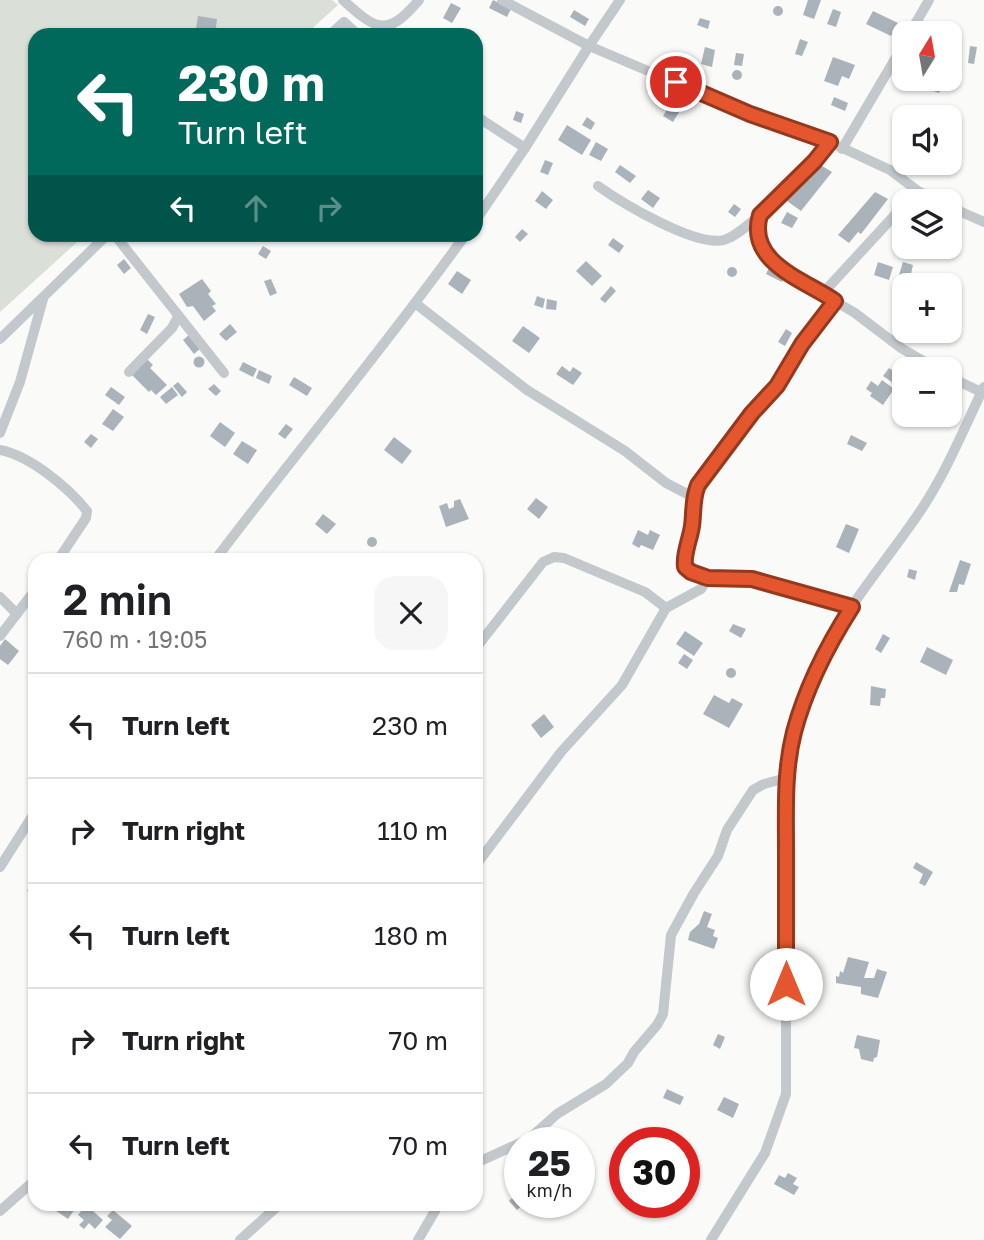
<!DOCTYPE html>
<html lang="en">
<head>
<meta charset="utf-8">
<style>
	body { margin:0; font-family:"Golos Text",sans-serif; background:#f6f6f6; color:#202124; height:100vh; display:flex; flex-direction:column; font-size:26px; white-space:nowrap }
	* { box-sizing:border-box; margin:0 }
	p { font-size:23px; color:#757577 }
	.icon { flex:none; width:38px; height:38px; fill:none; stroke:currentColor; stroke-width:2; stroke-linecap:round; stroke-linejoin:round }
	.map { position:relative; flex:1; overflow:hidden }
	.panel { position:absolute; left:28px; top:553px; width:455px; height:658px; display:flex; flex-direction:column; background:#fff; border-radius:21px; box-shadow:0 2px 5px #0004 }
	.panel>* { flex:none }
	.top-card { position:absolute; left:28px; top:28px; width:455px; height:214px; border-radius:21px; box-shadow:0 2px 5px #0004; background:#00695c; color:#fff; overflow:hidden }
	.needle { width:46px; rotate:11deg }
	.fabs { position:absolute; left:892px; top:21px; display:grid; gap:14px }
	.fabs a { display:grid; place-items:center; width:70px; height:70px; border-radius:14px; background:#fff; box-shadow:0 2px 5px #0004; font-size:35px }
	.speed { position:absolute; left:504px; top:1127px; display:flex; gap:14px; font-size:35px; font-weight:700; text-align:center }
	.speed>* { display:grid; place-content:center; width:91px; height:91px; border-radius:50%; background:#fff; box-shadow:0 2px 5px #0004; line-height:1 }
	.speed small { font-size:18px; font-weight:400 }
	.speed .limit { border:10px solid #d22; background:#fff; color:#111 }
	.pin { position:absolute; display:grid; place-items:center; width:60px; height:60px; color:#fff; margin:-30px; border:4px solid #fff; border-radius:50%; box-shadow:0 2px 7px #0007 }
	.me { position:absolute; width:77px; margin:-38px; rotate:0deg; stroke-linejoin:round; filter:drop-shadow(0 0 5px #0008) }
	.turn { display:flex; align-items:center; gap:24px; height:147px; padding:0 35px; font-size:32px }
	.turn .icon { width:91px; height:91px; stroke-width:2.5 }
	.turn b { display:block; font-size:49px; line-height:60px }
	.lanes { display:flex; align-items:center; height:66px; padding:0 35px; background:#0003; justify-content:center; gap:35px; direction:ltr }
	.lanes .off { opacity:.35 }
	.round { display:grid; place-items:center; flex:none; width:74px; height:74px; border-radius:21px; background:#f6f6f6 }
	.head { display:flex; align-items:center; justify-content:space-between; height:119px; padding:0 35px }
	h1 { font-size:42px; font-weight:600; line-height:52px }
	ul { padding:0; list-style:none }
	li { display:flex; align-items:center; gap:21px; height:105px; padding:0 35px; border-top:2px solid #e0e0e0 }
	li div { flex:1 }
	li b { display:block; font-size:26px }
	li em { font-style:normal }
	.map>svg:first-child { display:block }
	.green { fill:#dadfd7 }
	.building { fill:#aab3b9 }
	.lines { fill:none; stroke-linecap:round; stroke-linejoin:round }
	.street { stroke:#c3c8cc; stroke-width:10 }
	.route-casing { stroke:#94391e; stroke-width:18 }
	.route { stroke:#e4572e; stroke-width:12 }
</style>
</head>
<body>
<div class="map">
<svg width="984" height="1240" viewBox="0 0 984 1240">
	<rect width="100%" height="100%" fill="#fafaf8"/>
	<polygon class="green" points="0,0 332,0 338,5 305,35 35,35 35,234 85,235 0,312"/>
	<g class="building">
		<polygon points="493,0 511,9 507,17 489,8"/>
		<polygon points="808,0 821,0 814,19 803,15"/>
		<polygon points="451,3 461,8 452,23 443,18"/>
		<circle cx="778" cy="11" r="5"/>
		<polygon points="833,9 841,12 836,27 827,24"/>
		<polygon points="574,10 589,19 585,26 570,17"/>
		<polygon points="873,11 898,23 891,36 866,24"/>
		<polygon points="198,16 217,19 215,35 195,35"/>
		<polygon points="700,18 710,21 708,29 697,25"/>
		<polygon points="800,39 808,42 802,56 795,54"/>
		<polygon points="970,46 977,47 974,64 968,63"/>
		<polygon points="705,47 715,50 712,67 701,64"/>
		<polygon points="736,53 744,54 742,66 734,65"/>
		<polygon points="833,57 855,65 849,79 842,76 838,86 824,81"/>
		<circle cx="737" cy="75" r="5"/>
		<polygon points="933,82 942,85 939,93 930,90"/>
		<polygon points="834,97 848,103 845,111 831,105"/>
		<polygon points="669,106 679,112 673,122 663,116"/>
		<polygon points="516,111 524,114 521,123 513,120"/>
		<polygon points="587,117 595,123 591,130 582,125"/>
		<polygon points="567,125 591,140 582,155 558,140"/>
		<polygon points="596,142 608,149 601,161 589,155"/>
		<polygon points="545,160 553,163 548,175 540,172"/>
		<polygon points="819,164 832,172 801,211 787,201 806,178 809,180"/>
		<polygon points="620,165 636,176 630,183 615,172"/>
		<polygon points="648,190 660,198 653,208 641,199"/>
		<polygon points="542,191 553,200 546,209 535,201"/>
		<polygon points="875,192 888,199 861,234 858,232 849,243 838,235"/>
		<polygon points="734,204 741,209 735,217 728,212"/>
		<polygon points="787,212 798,218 792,228 781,223"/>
		<polygon points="522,229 528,234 520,242 515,237"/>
		<polygon points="613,238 624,246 619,253 608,245"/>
		<polygon points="263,246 271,251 266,259 258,254"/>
		<polygon points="124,259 131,268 124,274 117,265"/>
		<polygon points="586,261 602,276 592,286 576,271"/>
		<polygon points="878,262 893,267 889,280 874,275"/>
		<polygon points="903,262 913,265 910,278 899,275"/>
		<polygon points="770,266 786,275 782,282 766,274"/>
		<circle cx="732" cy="272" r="5"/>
		<polygon points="457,271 471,280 462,294 448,284"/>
		<polygon points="202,279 211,291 208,294 216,304 212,306 216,311 204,321 193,306 187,307 179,294"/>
		<polygon points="271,279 277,293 270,296 264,281"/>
		<polygon points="611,286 616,291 605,303 600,299"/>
		<polygon points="537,296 545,299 543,308 534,305"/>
		<polygon points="547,299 557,301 556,310 546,309"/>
		<polygon points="148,314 155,317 147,334 140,330"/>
		<polygon points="230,324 237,332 226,341 219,334"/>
		<polygon points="523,326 540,338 529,353 512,341"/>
		<polygon points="786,329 792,333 785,346 778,342"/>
		<polygon points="189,335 201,348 194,354 183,340"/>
		<circle cx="199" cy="362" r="5.5"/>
		<polygon points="147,359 153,365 150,368 167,385 156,395 151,390 149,392 131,374"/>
		<polygon points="243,362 257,369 253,377 239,370"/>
		<polygon points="562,366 570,372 573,367 582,373 573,385 556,374"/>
		<polygon points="895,367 905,374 896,385 883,376 889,368 892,370"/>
		<polygon points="259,370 272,376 269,384 256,378"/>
		<polygon points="294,377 312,388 307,396 289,385"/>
		<polygon points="882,380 894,389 883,405 870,396 872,393 866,389 871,381 878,386"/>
		<polygon points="178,382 187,392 182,397 173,386"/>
		<polygon points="214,384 221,391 216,396 208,389"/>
		<polygon points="111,387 125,397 119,405 105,395"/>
		<polygon points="172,387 178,395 166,404 160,397"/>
		<polygon points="113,409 124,417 113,431 102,424"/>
		<polygon points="220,422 235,433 225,447 210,436"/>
		<polygon points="286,424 293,429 285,439 278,434"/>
		<polygon points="91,434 98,439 91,448 84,442"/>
		<polygon points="851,435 867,443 862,451 847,444"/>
		<polygon points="394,437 412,451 402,464 384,450"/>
		<polygon points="242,441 257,450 248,464 233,454"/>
		<polygon points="536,498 548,507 539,519 527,509"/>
		<polygon points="460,499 469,519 446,527 439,506 447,503 449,509 454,507 454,501"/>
		<polygon points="323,514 336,524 327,534 315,524"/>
		<polygon points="846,524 859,529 849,553 836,547"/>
		<polygon points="638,530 648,535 650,530 660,535 653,550 641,545 639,548 632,544"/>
		<circle cx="372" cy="542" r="5"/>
		<polygon points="960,560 971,564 964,585 959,584 957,592 949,592"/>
		<polygon points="909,569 917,571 915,580 907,577"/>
		<polygon points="733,624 746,629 741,638 729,631"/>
		<polygon points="685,631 703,643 694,656 676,644"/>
		<polygon points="883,634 890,638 881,653 875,649"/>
		<polygon points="5,639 19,651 8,665 0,659 0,646"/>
		<polygon points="927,647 953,660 946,675 920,662"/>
		<polygon points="684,654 693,660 687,669 678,663"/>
		<circle cx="731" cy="673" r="5"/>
		<polygon points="871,686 886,689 885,698 881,698 880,706 870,705"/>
		<polygon points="714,695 729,703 732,698 743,704 729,728 703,714"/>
		<polygon points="544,714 554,727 541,738 531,725"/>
		<polygon points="916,862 933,872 925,886 919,883 923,874 913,868"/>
		<polygon points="35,875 35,895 27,891"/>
		<polygon points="704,911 712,914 707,927 715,930 713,936 718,938 714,949 688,940 690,932 699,924"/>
		<polygon points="848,957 869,962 864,978 874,978 877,969 887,972 878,998 861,994 861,987 836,983 836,976 839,977 840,971 843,973"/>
		<polygon points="718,1034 725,1037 720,1049 713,1045"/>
		<polygon points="857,1035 880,1040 877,1057 874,1058 873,1062 861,1059 859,1049 854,1048"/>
		<polygon points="667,1089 684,1097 680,1105 663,1098"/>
		<polygon points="724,1097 739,1104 733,1118 717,1110"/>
		<polygon points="788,1173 797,1178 793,1184 799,1187 794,1195 774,1184 779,1175 785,1178"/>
		<polygon points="514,1196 523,1205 517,1210 509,1201"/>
		<polygon points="46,1204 75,1204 77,1206 68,1219"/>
		<polygon points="86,1205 103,1220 95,1229 89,1223 84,1229 79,1225 84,1220 78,1215"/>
		<polygon points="113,1210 132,1226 120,1239 105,1227 112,1220 107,1216"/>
	</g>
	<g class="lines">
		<g class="street">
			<path d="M343,0c33,30 44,38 76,0"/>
			<polyline points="502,0 589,46 620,0"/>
			<polyline points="910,33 929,0"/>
			<polyline points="330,35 344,22 358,35"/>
			<polyline points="476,116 525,148 476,220"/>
			<polyline points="830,142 814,162 760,215 757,225 759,235 765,252 771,260 790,275 855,313 901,348 937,369"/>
			<polyline points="525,148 589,46 750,114 821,138 890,170 918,191 939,201"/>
			<polyline points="842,149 905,42"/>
			<path d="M598,186c24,17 97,61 126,54 13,-4 26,-17 36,-25"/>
			<polyline points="950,207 984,222"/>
			<polyline points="114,234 224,373"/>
			<polyline points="823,293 905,204"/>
			<path d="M835,301l-33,43 -20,35 -30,34 -54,72c-6,14 -4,27 -6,41 -2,14 -9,28 -7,41l6,5 17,6 44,1 100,28"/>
			<polyline points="415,303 527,390 625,451 666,483 693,497"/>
			<polyline points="0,339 108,234"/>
			<polyline points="129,372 172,328 178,317"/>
			<polyline points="950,377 981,392"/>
			<polyline points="0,433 20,382 43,299"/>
			<path d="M0,450c30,6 68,37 87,61l-1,7 -28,42"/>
			<path d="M215,560c83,-110 171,-214 251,-326"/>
			<polyline points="0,597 17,614"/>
			<polyline points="0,636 35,590"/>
			<polyline points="476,648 543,562 554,557 564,558 645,592 666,608"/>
			<polyline points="476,865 561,752 622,685 666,608 701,589 708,578"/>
			<polyline points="0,867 35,812"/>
			<polyline points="476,1163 529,1139 557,1114 606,1084 628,1063 634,1052 657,1025 663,1014 671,935 694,893 718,856 727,830 753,790 764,784 786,778"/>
			<polyline points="0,1211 35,1180"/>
			<polyline points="240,1240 280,1204"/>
			<polyline points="418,1240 439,1204"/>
			<path d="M711,1240l54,-87 21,-59v-316c8,-47 20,-90 42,-132 25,-48 63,-91 93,-136 26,-39 43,-82 63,-123"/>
		</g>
	</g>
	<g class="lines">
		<defs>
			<path id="route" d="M676,82l74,32 80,28 -16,20 -54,53c-14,48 45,65 75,86l-33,43 -25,42 -25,27 -54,72c-6,14 -4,27 -6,41 -2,14 -9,28 -7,41l6,5 17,6 44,1 100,28c-25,39 -46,80 -58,125 -10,39 -8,78 -8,118 0,44 0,89 0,134"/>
		</defs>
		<use href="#route" class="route-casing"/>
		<use href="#route" class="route"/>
	</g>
</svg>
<div class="fabs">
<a><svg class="needle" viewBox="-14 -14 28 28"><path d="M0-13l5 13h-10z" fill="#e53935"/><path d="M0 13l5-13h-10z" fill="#757577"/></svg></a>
<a><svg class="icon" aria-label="sound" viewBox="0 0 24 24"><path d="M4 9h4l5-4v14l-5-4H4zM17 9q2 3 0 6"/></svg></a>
<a><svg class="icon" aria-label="layers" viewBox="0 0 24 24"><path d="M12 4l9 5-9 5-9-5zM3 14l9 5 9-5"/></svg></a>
<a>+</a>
<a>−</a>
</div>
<div class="speed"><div>25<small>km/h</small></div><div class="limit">30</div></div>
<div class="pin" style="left:676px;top:82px;background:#d93025"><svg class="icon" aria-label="arrive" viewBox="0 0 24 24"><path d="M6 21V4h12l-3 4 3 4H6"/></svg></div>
<svg class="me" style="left:786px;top:984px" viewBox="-20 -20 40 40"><circle r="19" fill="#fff"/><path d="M0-13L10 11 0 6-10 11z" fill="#e4572e"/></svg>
<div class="top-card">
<div class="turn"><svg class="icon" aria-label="left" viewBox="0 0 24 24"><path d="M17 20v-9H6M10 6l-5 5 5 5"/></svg><div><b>230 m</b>Turn left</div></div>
<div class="lanes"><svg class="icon" aria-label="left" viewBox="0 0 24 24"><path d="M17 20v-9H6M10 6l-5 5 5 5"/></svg><svg class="icon off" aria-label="ahead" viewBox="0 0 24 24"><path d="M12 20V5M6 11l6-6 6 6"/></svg><svg class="icon off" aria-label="right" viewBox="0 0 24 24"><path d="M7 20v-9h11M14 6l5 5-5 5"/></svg></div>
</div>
<section class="panel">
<div class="head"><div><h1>2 min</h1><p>760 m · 19:05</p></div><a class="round"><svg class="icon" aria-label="close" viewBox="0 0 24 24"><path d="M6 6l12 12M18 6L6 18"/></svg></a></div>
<ul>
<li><svg class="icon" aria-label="left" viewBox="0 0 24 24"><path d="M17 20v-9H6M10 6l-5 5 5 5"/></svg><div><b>Turn left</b></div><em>230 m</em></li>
<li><svg class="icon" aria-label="right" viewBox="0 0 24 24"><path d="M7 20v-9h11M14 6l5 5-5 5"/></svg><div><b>Turn right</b></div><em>110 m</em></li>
<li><svg class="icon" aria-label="left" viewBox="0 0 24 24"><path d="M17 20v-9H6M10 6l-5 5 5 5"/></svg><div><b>Turn left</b></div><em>180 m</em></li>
<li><svg class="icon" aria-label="right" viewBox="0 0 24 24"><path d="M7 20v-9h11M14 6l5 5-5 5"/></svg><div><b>Turn right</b></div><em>70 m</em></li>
<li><svg class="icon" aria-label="left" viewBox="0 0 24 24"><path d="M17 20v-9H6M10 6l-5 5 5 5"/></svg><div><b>Turn left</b></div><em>70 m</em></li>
</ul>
</section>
</div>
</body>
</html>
